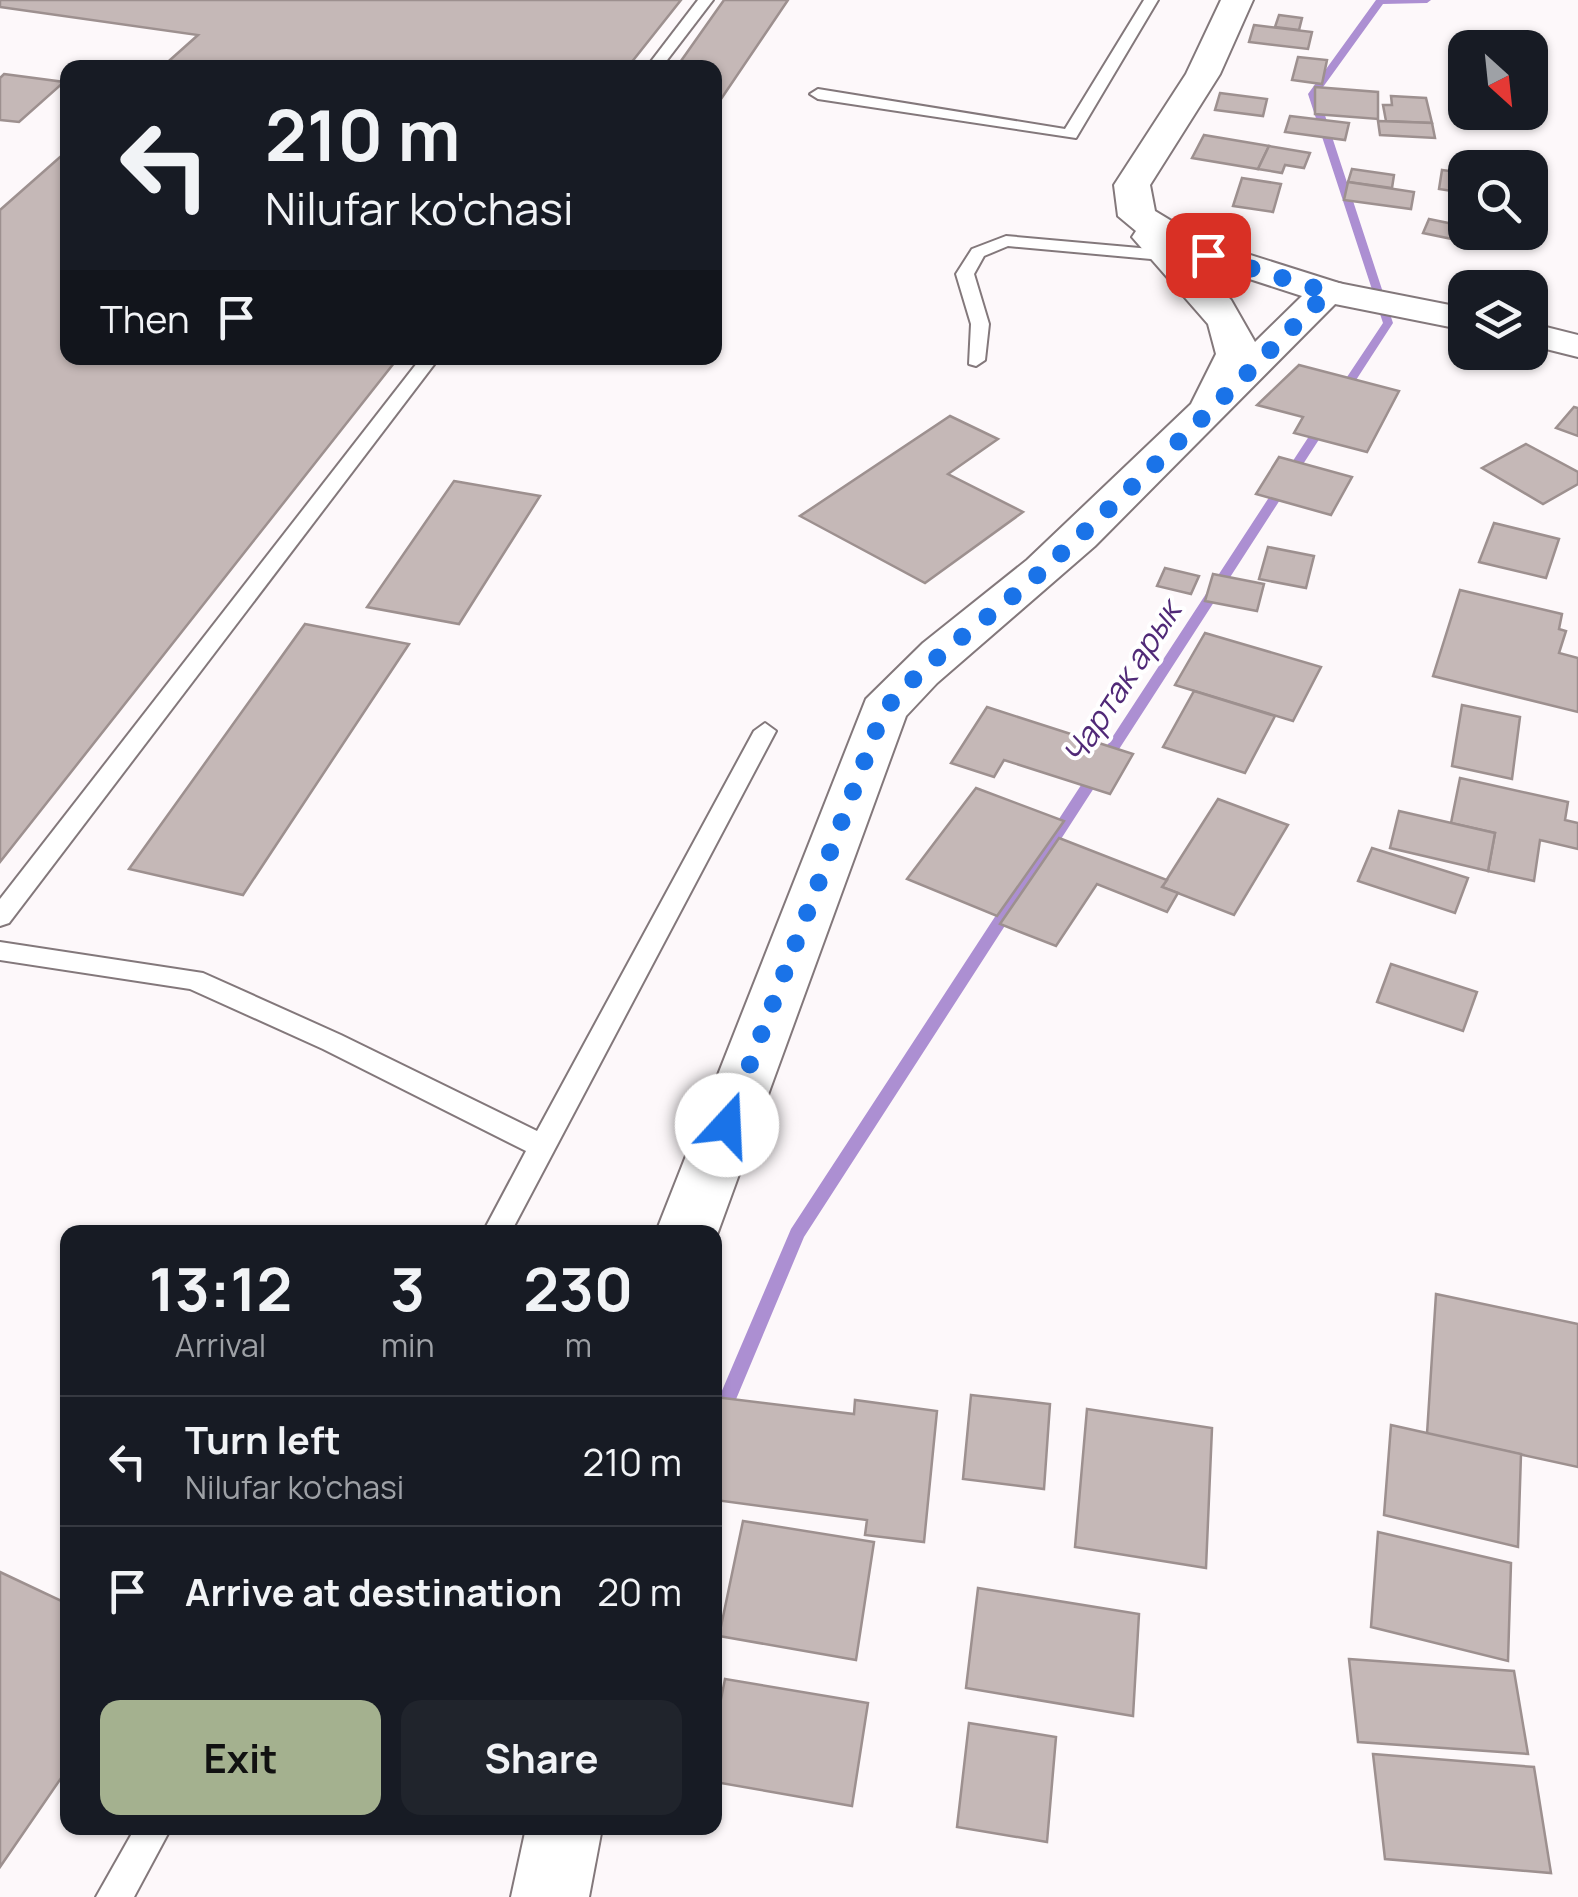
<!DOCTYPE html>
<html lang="en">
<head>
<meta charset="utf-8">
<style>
	body { margin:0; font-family:Manrope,sans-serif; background:#20242c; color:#f1f3f6; height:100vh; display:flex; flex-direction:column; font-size:38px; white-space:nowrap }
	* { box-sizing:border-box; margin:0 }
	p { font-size:32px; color:#9ea1a6 }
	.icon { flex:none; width:55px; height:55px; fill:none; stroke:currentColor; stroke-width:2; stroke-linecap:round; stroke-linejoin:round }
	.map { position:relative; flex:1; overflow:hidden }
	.sheet { position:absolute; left:60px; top:1225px; width:662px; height:610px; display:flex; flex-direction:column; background:#171b24; border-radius:20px; box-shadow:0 2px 8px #0004 }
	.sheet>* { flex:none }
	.guide { position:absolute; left:60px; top:60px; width:662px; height:305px; border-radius:20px; box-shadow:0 2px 8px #0004; background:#171b24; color:#f1f3f6; overflow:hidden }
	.needle { width:65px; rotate:153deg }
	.buttons { position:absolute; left:1448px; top:30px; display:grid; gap:20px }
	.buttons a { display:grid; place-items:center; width:100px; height:100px; border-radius:20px; background:#171b24; box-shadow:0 2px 8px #0004; font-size:50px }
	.pin { position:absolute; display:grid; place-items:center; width:85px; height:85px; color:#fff; margin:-42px; border-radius:20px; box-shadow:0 5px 15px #0006 }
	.me { position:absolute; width:110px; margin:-55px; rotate:20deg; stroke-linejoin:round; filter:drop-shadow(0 0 8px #0008) }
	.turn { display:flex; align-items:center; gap:35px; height:210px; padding:0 40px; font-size:45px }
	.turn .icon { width:130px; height:130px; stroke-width:2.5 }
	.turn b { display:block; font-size:70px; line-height:85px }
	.then { display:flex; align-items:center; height:95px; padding:0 40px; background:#0003; gap:20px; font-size:38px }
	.eta { display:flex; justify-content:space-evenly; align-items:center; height:170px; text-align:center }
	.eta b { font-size:60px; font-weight:700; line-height:70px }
	.button { display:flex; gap:20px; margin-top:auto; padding:20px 40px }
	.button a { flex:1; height:115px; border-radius:20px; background:#a4b18f; color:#111; font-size:40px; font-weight:700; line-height:115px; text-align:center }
	.button a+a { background:#20242c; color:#f1f3f6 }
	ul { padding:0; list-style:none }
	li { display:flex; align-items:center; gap:30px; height:130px; padding:0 40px; border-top:2px solid #363941 }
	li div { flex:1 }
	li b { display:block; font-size:38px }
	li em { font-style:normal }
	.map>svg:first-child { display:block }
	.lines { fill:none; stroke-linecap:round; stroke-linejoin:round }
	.stream { fill:#ac8fd2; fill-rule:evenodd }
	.building { fill:#c5b8b7; stroke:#9d908f; stroke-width:2.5 }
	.lane-casing { stroke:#83787b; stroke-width:4 }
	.street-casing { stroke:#83787b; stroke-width:4 }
	.secondary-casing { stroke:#83787b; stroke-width:4 }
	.lane { fill:#fff; fill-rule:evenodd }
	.street { fill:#fff; fill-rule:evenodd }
	.secondary { fill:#fff; fill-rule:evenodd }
	.route { stroke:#1a73e8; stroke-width:18; stroke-dasharray:0 32.4 }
	.labels { text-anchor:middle; stroke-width:8; stroke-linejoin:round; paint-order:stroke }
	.water-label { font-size:32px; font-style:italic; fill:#502977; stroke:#fff }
</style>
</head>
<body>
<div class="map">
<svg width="1578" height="1897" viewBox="0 0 1578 1897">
	<rect width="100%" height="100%" fill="#fdf8fa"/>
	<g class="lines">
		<g class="stream">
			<polygon points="1376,0 1431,0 1427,3 1383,4 1318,94 1393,323 1347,394 1343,395 1337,392 1383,323 1308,94"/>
			<polygon points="1323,421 1329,424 804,1237 724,1428 721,1434 715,1436 715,1407 791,1229 1317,424"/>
		</g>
	</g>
	<g class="building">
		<polygon points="0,0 681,0 627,68 161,68 198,35 0,7"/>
		<polygon points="724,0 788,0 715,108 715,68 676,68"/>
		<polygon points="1279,15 1302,18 1299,30 1275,27"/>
		<polygon points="1254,25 1312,32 1308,49 1249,42"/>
		<polygon points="1298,57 1327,60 1322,84 1292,80"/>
		<polygon points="4,74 64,82 19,122 0,120 0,78"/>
		<polygon points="1315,87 1378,92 1378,119 1315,114"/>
		<polygon points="1220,93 1267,99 1263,116 1215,110"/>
		<polygon points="1391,96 1426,98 1432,123 1386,121 1383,105 1392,105"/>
		<polygon points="1290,116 1349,123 1345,140 1285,132"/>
		<polygon points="1378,121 1432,123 1435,138 1380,135"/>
		<polygon points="1204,135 1269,146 1258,169 1192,158"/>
		<polygon points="1269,146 1310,153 1304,168 1285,165 1282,173 1258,169"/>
		<polygon points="68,150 68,358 398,358 0,862 0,210"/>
		<polygon points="1352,169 1394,175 1392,188 1348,182"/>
		<polygon points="1442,170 1465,173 1465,193 1439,189"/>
		<polygon points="1242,178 1281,184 1273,212 1233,206"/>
		<polygon points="1348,182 1414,192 1411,209 1344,200"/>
		<polygon points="1429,219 1458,225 1452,239 1423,233"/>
		<polygon points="1299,365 1399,391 1367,452 1294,433 1303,417 1257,405"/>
		<polygon points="1574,407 1578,408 1578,436 1556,428"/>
		<polygon points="950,416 998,439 948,474 1023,512 925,583 800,516"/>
		<polygon points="1526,444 1578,472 1578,484 1543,504 1482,468"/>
		<polygon points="1279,457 1352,477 1331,515 1256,494"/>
		<polygon points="454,481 540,496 459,624 367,607"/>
		<polygon points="1494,523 1559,539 1546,578 1479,562"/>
		<polygon points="1268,547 1314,556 1306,588 1259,579"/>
		<polygon points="1165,568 1199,576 1191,594 1157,586"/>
		<polygon points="1213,574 1264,584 1257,611 1205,601"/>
		<polygon points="1460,590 1562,614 1559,629 1566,631 1559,653 1578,658 1578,712 1433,676"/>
		<polygon points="305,624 409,644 243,895 129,869"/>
		<polygon points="1205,633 1321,667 1293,721 1175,685"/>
		<polygon points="1194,691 1275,716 1245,773 1163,747"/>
		<polygon points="1462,705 1520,717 1512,779 1452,766"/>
		<polygon points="987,707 1133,754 1110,794 1004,760 994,777 951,763"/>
		<polygon points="1460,778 1568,802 1565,820 1578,823 1578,849 1540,840 1534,881 1488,871 1495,833 1451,823"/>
		<polygon points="976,788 1064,821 997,916 907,879"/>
		<polygon points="1218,799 1288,825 1234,915 1162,887"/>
		<polygon points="1399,811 1495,833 1488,871 1390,848"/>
		<polygon points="1059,838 1167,880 1162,887 1178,893 1167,912 1097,884 1056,946 1000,924"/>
		<polygon points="1372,848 1468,878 1455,913 1358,881"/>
		<polygon points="1391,964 1477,992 1463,1031 1377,1002"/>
		<polygon points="1436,1294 1578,1324 1578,1467 1427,1434"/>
		<polygon points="971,1395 1050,1404 1044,1489 963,1479"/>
		<polygon points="715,1397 854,1414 855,1400 937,1411 924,1542 865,1535 867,1520 715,1500"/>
		<polygon points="1087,1409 1212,1428 1206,1568 1075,1547"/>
		<polygon points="1391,1425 1521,1454 1518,1547 1384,1515"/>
		<polygon points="743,1521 874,1542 856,1660 719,1636"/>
		<polygon points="1378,1532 1511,1563 1508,1661 1371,1627"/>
		<polygon points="0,1572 68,1604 68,1768 0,1867"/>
		<polygon points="978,1588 1139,1614 1133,1716 966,1688"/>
		<polygon points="1349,1659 1514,1671 1528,1754 1358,1742"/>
		<polygon points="725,1679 868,1703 852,1806 715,1782 715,1729"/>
		<polygon points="969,1723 1056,1737 1047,1842 957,1827"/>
		<polygon points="1373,1754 1534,1767 1551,1873 1385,1859"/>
	</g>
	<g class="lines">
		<defs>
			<g id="lane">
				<polygon points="698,0 713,0 661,68 646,68"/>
				<polygon points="1144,0 1158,0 1076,138 818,99 810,94 818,89 1065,129"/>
				<polygon points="1006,236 1162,250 1171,255 1162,260 1008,246 984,256 974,274 989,324 985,360 976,366 969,364 971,324 956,274 972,249"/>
				<polygon points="421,358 439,358 9,923 0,926 0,899"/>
				<polygon points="765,723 776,731 511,1232 483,1232 526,1151 323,1049 190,989 0,960 0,942 203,973 341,1035 537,1131 754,731"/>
				<polygon points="135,1828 171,1828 134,1897 96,1897"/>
			</g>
			<g id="street">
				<polygon points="1328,281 1465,308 1465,330 1315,300 1310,292 1315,284"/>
				<polygon points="1530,323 1578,335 1578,357 1530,345"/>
			</g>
			<g id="secondary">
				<path d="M1221,0h32l-33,74 -70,111 5,26 48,29 139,44 5,8 -252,254 -158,137 -31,33 -188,516 -3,6v-6h-59l210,-533 57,-56 104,-83 164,-156 25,-50 -8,-30 -76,-87 4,-6 -18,-15 -4,-31 72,-111zM1194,261l108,35 -47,46 -24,-42z"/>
				<polygon points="526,1828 602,1828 589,1897 511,1897"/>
			</g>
		</defs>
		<use href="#lane" class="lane-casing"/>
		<use href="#street" class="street-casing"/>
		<use href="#secondary" class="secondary-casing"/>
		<use href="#lane" class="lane"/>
		<use href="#street" class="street"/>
		<use href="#secondary" class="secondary"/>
	</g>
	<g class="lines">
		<path class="route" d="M727,1125l156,-413c47,-57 107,-93 160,-142 98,-89 192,-184 285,-278l-120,-37"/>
	</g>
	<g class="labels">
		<g class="water-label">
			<text transform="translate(1122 683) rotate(-57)" y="11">Чартак арык</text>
		</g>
	</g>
</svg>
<div class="buttons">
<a><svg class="needle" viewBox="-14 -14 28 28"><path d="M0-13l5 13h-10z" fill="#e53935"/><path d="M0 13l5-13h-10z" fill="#9ea1a6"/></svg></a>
<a><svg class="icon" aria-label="search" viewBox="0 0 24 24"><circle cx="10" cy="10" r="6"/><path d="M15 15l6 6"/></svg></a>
<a><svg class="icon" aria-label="layers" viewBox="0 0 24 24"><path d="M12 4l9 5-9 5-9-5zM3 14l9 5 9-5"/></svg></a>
</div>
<div class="pin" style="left:1208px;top:255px;background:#d93025"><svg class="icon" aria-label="arrive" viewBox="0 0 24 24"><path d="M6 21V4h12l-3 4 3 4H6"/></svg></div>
<svg class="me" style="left:727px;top:1125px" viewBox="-20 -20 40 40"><circle r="19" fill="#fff"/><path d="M0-13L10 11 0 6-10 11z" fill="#1a73e8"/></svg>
<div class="guide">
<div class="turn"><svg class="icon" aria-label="left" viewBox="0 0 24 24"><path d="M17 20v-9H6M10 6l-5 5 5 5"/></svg><div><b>210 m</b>Nilufar ko'chasi</div></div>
<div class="then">Then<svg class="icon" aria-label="arrive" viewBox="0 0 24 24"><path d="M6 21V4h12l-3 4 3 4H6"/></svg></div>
</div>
<section class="sheet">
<div class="eta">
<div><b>13:12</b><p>Arrival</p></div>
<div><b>3</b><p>min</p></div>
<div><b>230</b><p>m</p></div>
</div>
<ul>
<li><svg class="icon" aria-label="left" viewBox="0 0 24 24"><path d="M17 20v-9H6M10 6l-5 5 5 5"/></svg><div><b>Turn left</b><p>Nilufar ko'chasi</p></div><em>210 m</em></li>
<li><svg class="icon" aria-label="arrive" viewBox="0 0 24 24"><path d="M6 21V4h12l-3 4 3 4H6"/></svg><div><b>Arrive at destination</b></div><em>20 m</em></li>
</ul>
<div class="button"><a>Exit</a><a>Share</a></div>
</section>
</div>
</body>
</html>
